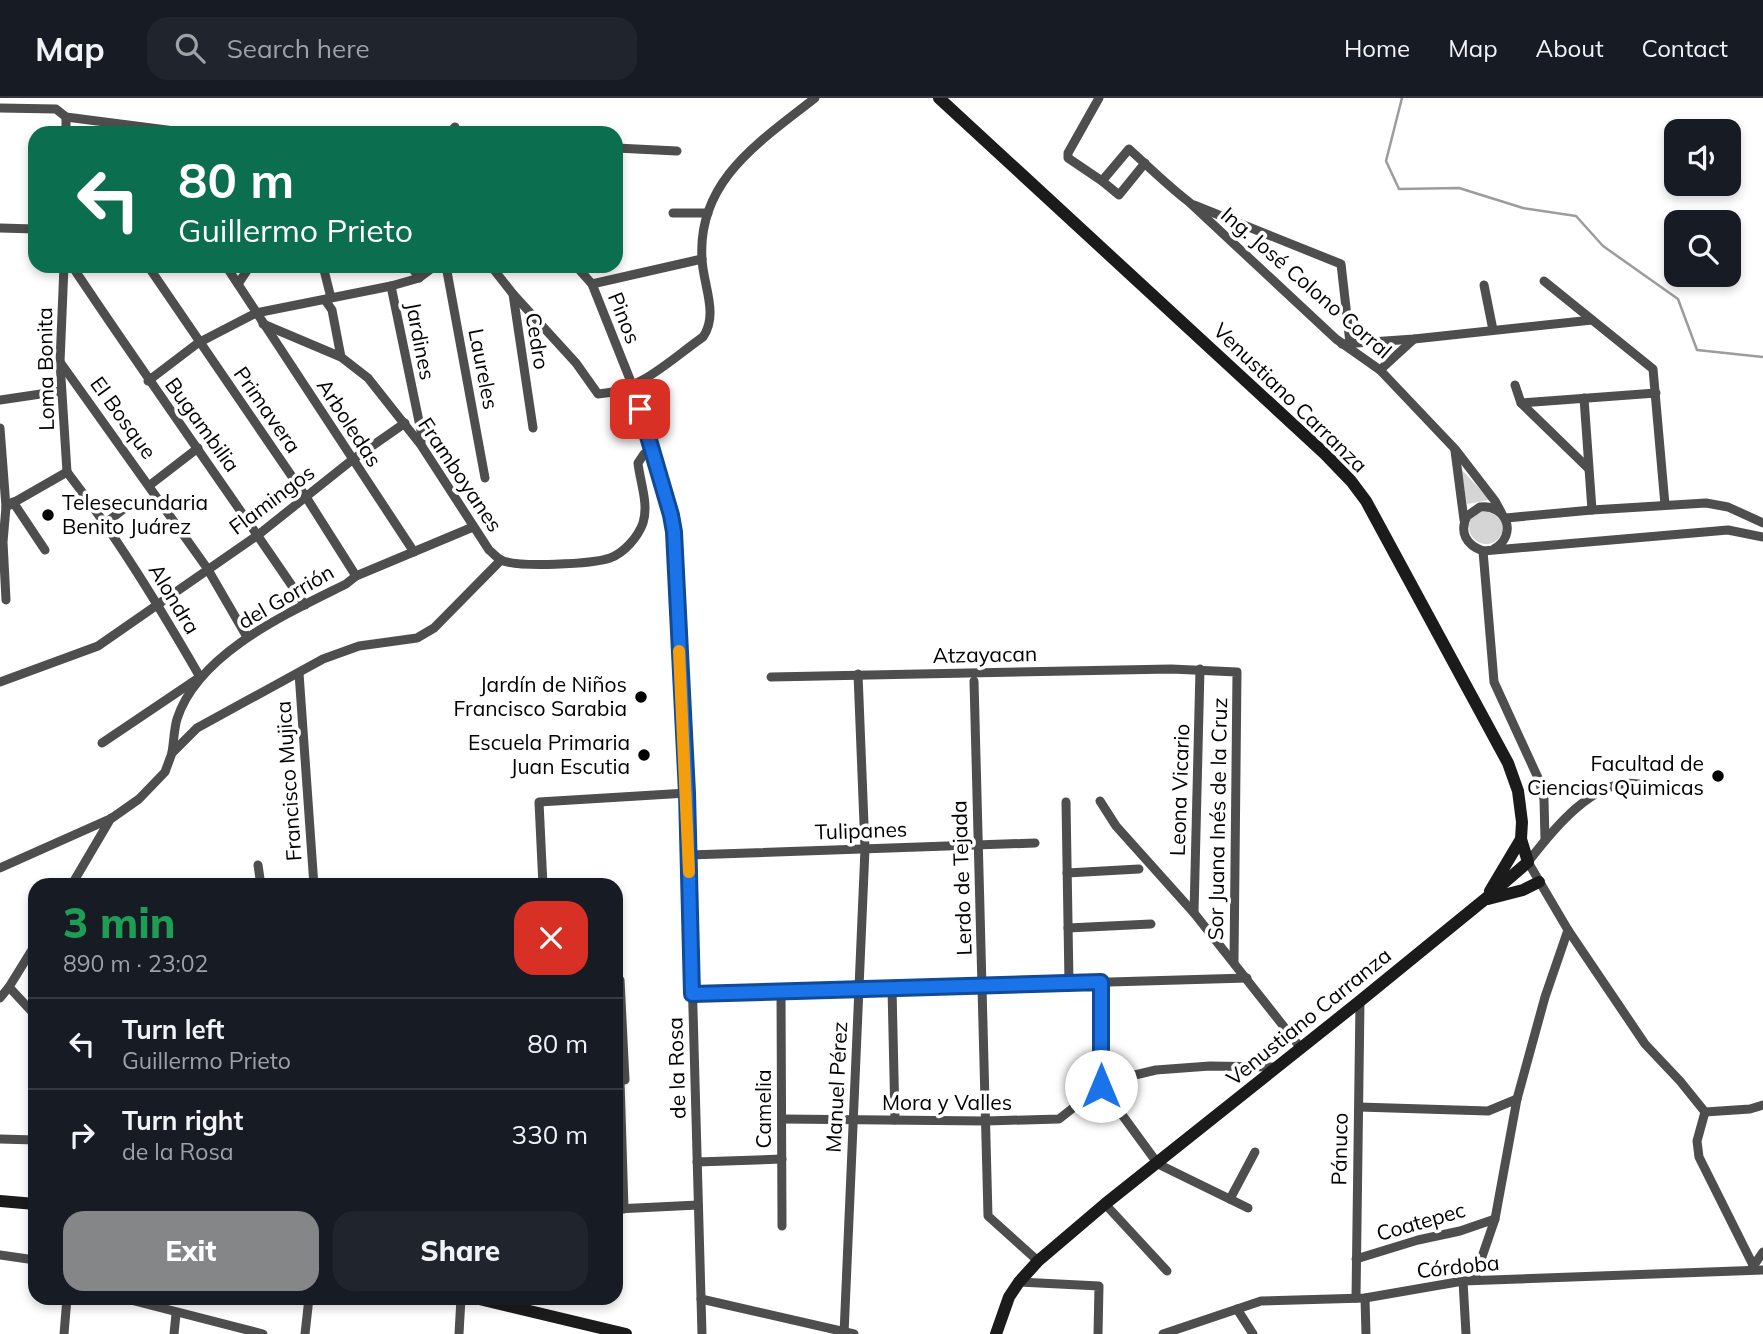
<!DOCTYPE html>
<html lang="en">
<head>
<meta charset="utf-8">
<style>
	body { margin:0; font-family:Mulish,sans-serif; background:#20242c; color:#f1f3f6; height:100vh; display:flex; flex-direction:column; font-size:26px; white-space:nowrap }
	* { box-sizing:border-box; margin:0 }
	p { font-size:23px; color:#9ea1a6 }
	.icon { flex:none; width:38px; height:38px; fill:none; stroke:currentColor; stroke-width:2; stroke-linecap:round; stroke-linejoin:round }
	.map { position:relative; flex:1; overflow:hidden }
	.details { position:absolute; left:28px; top:780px; width:595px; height:427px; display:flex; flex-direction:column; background:#171b24; border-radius:21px; box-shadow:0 4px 10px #0003 }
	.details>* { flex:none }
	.hud { position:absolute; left:28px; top:28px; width:595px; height:147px; border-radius:21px; box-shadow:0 4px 10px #0003; background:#0b6e4f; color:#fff; overflow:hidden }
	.tools { position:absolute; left:1664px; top:21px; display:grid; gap:14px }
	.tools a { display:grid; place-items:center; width:77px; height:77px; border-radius:14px; background:#171b24; box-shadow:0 4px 10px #0003; font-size:35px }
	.pin { position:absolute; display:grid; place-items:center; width:60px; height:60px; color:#fff; margin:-30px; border-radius:14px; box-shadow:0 4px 10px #0006 }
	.me { position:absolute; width:77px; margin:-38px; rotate:0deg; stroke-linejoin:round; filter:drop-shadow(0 0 5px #0008) }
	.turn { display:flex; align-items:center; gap:24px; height:147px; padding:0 35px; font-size:32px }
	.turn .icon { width:91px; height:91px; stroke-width:2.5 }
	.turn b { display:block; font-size:49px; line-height:60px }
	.round { display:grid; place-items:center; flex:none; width:74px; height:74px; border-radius:21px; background:#20242c }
	.headline { display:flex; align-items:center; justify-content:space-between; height:119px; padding:0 35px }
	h1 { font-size:42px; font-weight:800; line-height:52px; color:#1e9e55 }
	.cta { display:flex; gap:14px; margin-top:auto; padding:14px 35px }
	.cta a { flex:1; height:80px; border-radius:21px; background:#858687; color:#fff; font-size:28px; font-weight:800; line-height:80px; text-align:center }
	.cta a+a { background:#20242c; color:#f1f3f6 }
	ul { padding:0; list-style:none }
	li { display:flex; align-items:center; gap:21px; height:91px; padding:0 35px; border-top:2px solid #363941 }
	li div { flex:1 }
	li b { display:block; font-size:26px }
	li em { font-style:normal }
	header { display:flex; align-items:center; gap:42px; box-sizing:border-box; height:98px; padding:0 35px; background:#171b24; border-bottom:2px solid #363941 }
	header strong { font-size:33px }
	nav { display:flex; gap:38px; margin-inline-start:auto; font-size:24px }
	.search { width:490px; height:63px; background:#20242c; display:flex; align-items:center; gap:18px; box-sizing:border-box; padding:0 24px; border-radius:21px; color:#9ea1a6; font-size:26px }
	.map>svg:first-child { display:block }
	.green { fill:#d5d5d5 }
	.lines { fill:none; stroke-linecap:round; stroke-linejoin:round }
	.stream { stroke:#9c9c9c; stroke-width:2.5 }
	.street { stroke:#4e4e4e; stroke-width:9 }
	.secondary { stroke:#1b1b1b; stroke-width:12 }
	.route-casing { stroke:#114b97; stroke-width:18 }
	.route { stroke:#1a73e8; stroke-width:12 }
	.slow { stroke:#f59e0b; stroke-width:12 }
	.poi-dot { fill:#000; stroke:#fff; stroke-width:2.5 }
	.labels { text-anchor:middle; stroke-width:7; stroke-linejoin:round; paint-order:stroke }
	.street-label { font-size:21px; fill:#000; stroke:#fff }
	.poi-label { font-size:21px; fill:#000; stroke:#fff; text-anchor:end }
</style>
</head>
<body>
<header>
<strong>Map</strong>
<div class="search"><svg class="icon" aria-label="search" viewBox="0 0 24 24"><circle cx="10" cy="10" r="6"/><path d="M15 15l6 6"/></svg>Search here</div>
<nav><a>Home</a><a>Map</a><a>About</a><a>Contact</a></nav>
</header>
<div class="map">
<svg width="1763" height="1236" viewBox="0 0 1763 1236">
	<rect width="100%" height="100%" fill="#fff"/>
	<g class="green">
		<polygon points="1461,371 1489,401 1489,402 1467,406"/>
		<circle cx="1486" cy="429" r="17"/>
	</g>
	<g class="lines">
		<polyline class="stream" points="1402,0 1386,63 1399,91 1459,90 1523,110 1576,118 1603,148 1678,201 1697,252 1763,259"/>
		<g class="street">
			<polyline points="1099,0 1068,55 1068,60 1102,83"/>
			<polyline points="0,10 56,11 66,19 190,35"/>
			<polyline points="66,19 66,35"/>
			<polyline points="450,35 455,29"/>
			<polyline points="616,50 677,53"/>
			<path d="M1145,65l-26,32 -17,-14 27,-32c20,18 39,37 60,53l147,137 44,31 75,79 40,52 6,11"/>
			<polyline points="1194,107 1341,166 1350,245"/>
			<polyline points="673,115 708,115"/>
			<polyline points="0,130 35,131"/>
			<polyline points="64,168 60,264 67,374"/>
			<path d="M72,168c76,114 156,225 233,339"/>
			<polyline points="148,168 306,399 356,478"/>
			<polyline points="226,168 414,454"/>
			<polyline points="323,168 331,200"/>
			<polyline points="411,168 419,180"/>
			<polyline points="446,168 485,380"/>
			<polyline points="491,168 513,196 533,330"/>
			<polyline points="576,168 592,186 633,289 653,354 674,434 687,695 702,1236"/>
			<polyline points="1544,183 1653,271 1665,407"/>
			<polyline points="238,186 250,168"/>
			<polyline points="592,186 702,161"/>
			<polyline points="1484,187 1493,232"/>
			<polyline points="391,188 421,333 421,345"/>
			<path d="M513,196l63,69 22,31c41,-2 72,-34 105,-57 16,-23 0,-52 -1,-78 -5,-79 59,-118 113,-161"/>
			<polyline points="325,202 332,212 341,259"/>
			<path d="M263,226l78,33 27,21 53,67 68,105c4,3 8,8 12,10 16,8 92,4 109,-2 14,-5 28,-21 33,-35 6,-19 -3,-41 -5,-60l6,-9 9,-2"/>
			<polyline points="1342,246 1414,241 1592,222"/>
			<polyline points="60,264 207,470 247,539"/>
			<polyline points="1380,272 1414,241"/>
			<polyline points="148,283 198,245 256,215 391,188 419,180 435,168"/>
			<polyline points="1515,287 1521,305 1588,370"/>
			<polyline points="1584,300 1592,412"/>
			<polyline points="0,302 61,293"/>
			<polyline points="1521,305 1656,295"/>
			<polyline points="0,330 6,409 3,444 6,502"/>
			<polyline points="1455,353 1464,422"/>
			<path d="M67,374c50,65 92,134 133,205l-98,66"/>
			<polyline points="150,387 198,350"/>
			<polyline points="13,404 45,452"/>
			<polyline points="6,409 67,374"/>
			<polyline points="1506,420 1592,412 1706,405 1728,409 1763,425"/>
			<polyline points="106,425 131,405"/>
			<path d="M1494,451c24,-14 13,-45 -14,-42l-13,9c-8,16 -1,29 16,35l245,-21 35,7"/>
			<polyline points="1483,453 1494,584 1539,682 1544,701 1545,742"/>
			<polyline points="299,575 314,788"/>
			<polyline points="771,579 1171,571 1237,574 1234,863"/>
			<polyline points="974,583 988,1118 1038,1163"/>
			<polyline points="0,584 98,548 258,437 352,362 405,325"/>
			<path d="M172,654c2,-11 2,-23 5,-33 21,-66 111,-106 169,-135l10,-8 117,-49"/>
			<path d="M1654,692c-5,-2 -10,-5 -16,-6 -43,-8 -87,48 -110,78l40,68 77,114 35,37 25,31 -8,29 2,16 54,108"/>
			<polyline points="1100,703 1116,728 1194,815 1300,949"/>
			<polyline points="1066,704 1069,885"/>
			<polyline points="689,757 1035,745"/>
			<polyline points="258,767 261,788"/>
			<polyline points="0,770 112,720 139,701 165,674 172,655 197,630 323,561 359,548 417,540 434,530 501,462"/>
			<polyline points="1067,775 1139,771"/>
			<polyline points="71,788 111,720"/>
			<polyline points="543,788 539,704 687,695"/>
			<polyline points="1194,815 1200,571"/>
			<polyline points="1068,830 1151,826"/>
			<polyline points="616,877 620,882 625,982"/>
			<polyline points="1101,884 1101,988 1158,1066 1248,1110"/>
			<polyline points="9,889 35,917"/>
			<polyline points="892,890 895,1022"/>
			<polyline points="781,893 782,1128"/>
			<polyline points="692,896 1247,880"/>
			<polyline points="0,900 9,889 35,847"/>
			<polyline points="620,983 624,1111"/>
			<polyline points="1101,985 1156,972 1210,968 1275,969"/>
			<polyline points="1359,1009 1488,1013 1517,1001"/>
			<polyline points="1705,1014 1750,1011 1763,1007"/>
			<polyline points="782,1021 986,1023 1059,1021 1101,988"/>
			<polyline points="0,1041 35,1042"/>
			<polyline points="697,1064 782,1061"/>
			<polyline points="1230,1101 1255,1054"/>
			<polyline points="1105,1106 1167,1173"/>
			<polyline points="616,1111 698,1107"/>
			<polyline points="0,1157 35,1162"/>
			<polyline points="1356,1161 1418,1142 1460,1133 1495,1121"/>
			<polyline points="1752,1170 1763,1154"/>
			<polyline points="1474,1182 1495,1121 1517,1001 1545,899 1568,832"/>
			<polyline points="1463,1183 1466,1236"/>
			<polyline points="1019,1184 1099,1188 1098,1236"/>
			<polyline points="123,1200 263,1236"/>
			<polyline points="1356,1200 1360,903"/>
			<polyline points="1365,1200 1366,1236"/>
			<polyline points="701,1201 854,1236"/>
			<polyline points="1237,1211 1253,1236"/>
			<polyline points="64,1236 67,1200"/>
			<polyline points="174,1236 176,1216"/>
			<polyline points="305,1236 309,1200"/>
			<polyline points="459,1236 461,1200"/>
			<polyline points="844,1236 865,751 858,576"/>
			<polyline points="1163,1236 1261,1203 1365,1200 1463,1183 1763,1172"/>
		</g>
		<g class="secondary">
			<polyline points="939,0 1325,356 1351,383 1366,403 1508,665 1518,693 1522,724 1521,741 1528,764 1484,802 1360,903 1105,1106 1038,1163 1019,1184 1009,1199 996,1236"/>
			<polyline points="1490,793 1521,741"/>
			<polyline points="1488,801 1523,792 1539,784"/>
			<polyline points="0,1103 35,1106"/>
			<polyline points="475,1200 626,1236"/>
		</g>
	</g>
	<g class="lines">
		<defs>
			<polyline id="route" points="640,311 671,417 674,434 687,695 692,896 1101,884 1101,988"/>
		</defs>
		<use href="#route" class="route-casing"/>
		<use href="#route" class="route"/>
		<polyline class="slow" points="679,553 689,774"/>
	</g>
	<g class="poi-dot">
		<circle cx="48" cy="417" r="7"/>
		<circle cx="641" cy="599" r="7"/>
		<circle cx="644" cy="657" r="7"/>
		<circle cx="1718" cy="678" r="7"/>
	</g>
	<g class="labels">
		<g class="street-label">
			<text transform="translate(1306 185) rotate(41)" y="7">Ing. José Colono Corral</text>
			<text transform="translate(624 220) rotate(68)" y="7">Pinos</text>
			<text transform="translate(420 243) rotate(79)" y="7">Jardines</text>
			<text transform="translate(537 243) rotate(81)" y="7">Cedro</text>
			<text transform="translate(46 271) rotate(-91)" y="7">Loma Bonita</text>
			<text transform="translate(483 271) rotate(79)" y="7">Laureles</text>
			<text transform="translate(1290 300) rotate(44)" y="7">Venustiano Carranza</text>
			<text transform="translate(267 312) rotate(55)" y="7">Primavera</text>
			<text transform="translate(123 320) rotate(54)" y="7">El Bosque</text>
			<text transform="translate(349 325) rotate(57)" y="7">Arboledas</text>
			<text transform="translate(202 327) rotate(54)" y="7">Bugambilia</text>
			<text transform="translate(460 377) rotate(56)" y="7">Framboyanes</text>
			<text transform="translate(272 402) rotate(-37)" y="7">Flamingos</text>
			<text transform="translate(286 499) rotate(-30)" y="7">del Gorrión</text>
			<text transform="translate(174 501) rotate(59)" y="7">Alondra</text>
			<text transform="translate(985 557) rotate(-1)" y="7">Atzayacan</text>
			<text transform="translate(289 683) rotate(-94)" y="7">Francisco Mujica</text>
			<text transform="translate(1180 692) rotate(-88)" y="7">Leona Vicario</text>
			<text transform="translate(1218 721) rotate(-89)" y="7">Sor Juana Inés de la Cruz</text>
			<text transform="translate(861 733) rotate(-2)" y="7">Tulipanes</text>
			<text transform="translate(962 780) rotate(-92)" y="7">Lerdo de Tejada</text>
			<text transform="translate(1309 919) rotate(-39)" y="7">Venustiano Carranza</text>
			<text transform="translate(677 970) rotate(-92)" y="7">de la Rosa</text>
			<text transform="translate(837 989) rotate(-87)" y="7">Manuel Pérez</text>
			<text x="947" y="1012">Mora y Valles</text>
			<text transform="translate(764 1011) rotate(-90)" y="7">Camelia</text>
			<text transform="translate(1340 1051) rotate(-89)" y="7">Pánuco</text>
			<text transform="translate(1421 1124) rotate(-16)" y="7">Coatepec</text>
			<text transform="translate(1458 1169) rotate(-6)" y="7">Córdoba</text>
		</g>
		<g class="poi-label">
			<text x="62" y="412" text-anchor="start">Telesecundaria<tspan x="62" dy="24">Benito Juárez</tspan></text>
			<text x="627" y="594">Jardín de Niños<tspan x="627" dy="24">Francisco Sarabia</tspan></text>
			<text x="630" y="652">Escuela Primaria<tspan x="630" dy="24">Juan Escutia</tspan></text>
			<text x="1704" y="673">Facultad de<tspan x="1704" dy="24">Ciencias Quimicas</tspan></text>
		</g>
	</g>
</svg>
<div class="tools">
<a><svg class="icon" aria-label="sound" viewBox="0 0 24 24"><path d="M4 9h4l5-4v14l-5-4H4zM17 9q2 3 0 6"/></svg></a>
<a><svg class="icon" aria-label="search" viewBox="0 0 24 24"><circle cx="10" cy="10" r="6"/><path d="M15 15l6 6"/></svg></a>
</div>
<div class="pin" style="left:640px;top:311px;background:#d93025"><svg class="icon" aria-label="arrive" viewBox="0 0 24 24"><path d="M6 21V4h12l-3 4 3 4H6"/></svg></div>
<svg class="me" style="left:1101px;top:988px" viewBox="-20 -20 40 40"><circle r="19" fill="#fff"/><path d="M0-13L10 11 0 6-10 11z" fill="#1a73e8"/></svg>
<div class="hud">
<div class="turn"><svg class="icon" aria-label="left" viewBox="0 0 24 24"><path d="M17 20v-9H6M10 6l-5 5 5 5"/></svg><div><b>80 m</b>Guillermo Prieto</div></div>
</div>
<section class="details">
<div class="headline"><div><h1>3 min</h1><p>890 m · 23:02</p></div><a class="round" style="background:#d93025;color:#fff"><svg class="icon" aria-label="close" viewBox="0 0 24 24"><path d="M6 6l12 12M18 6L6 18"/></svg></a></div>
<ul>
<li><svg class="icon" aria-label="left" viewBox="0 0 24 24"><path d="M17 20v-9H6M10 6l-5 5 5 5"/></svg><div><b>Turn left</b><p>Guillermo Prieto</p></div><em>80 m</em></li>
<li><svg class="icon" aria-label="right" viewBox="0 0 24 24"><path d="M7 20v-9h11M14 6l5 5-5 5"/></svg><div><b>Turn right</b><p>de la Rosa</p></div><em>330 m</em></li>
</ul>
<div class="cta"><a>Exit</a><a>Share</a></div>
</section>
</div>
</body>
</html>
